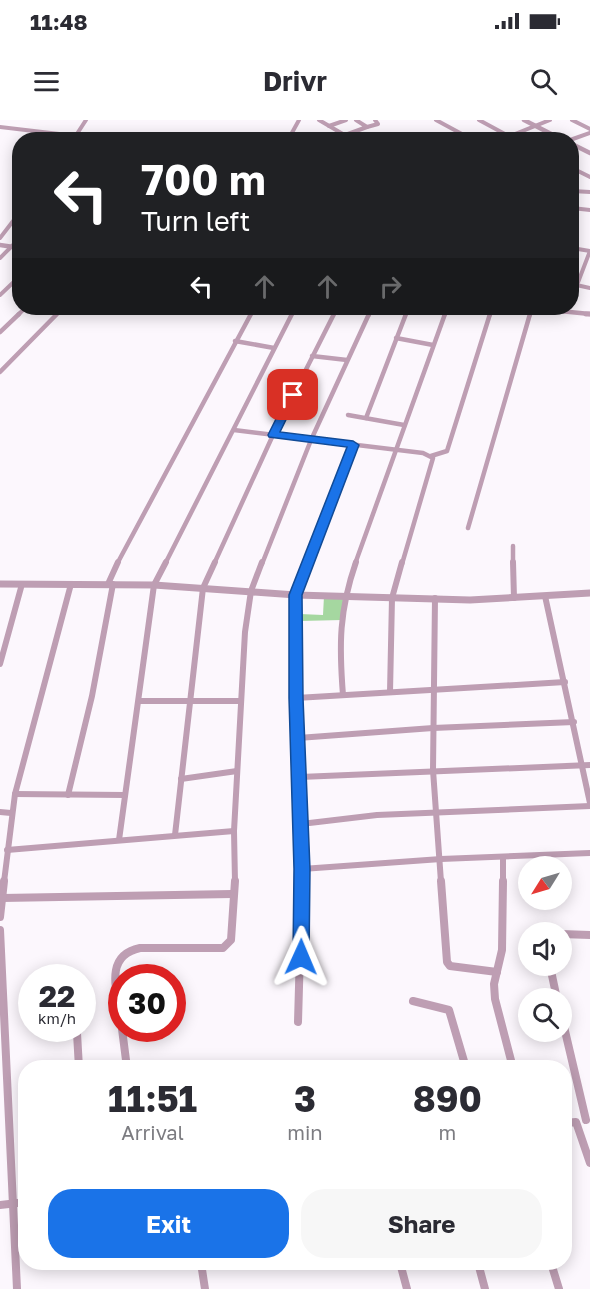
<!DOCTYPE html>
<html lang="en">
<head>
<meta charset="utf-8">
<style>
	body { margin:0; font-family:"Golos Text",sans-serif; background:#f7f7f7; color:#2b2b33; height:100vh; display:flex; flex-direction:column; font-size:22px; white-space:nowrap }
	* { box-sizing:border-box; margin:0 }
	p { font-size:20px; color:#7c7c81 }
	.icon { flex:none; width:33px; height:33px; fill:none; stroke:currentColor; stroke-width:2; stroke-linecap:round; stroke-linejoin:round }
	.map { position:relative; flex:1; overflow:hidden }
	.drawer { position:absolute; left:18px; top:940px; width:554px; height:210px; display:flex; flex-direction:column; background:#fff; border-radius:24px; box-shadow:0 3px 15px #0003 }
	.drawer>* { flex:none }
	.banner { position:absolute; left:12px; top:12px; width:567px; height:183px; border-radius:24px; box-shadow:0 3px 15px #0003; background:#202124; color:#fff; overflow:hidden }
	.needle { width:39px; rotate:233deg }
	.buttons { position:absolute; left:518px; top:736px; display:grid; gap:12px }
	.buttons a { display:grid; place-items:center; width:54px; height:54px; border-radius:50%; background:#fff; box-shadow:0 3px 15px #0003; font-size:30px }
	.speed { position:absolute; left:18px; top:844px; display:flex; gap:12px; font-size:30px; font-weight:700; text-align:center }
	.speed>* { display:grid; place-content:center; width:78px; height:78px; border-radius:50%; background:#fff; box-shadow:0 3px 15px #0003; line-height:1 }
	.speed small { font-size:15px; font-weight:400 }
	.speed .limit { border:9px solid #d22; background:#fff; color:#111 }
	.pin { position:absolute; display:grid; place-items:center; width:51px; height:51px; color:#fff; margin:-26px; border-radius:12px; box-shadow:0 3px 9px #0006 }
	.me { position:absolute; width:66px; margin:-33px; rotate:1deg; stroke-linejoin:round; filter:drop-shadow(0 0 4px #0008) }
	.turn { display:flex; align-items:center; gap:21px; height:126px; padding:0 30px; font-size:27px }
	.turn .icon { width:78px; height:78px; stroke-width:2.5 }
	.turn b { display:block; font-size:42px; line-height:51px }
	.lanes { display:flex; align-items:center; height:57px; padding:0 30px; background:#0003; justify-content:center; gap:30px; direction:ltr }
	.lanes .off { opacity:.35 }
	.eta { display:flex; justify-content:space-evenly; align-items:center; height:102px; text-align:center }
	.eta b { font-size:36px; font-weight:700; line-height:42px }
	.primary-button { display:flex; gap:12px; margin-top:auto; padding:12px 30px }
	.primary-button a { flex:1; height:69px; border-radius:24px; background:#1a73e8; color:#fff; font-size:24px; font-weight:700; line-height:69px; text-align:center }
	.primary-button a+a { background:#f7f7f7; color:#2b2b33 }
	.status { display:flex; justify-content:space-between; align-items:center; height:42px; padding:0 30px; background:#fff; direction:ltr }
	.status svg { height:16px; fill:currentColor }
	header { display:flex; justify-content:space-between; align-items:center; height:78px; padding:0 30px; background:#fff; font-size:27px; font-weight:700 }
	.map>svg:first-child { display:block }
	.green { fill:#a5d7a0 }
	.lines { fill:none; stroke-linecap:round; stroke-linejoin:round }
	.minor-far3 { stroke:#be9eb3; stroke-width:4 }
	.minor-far2 { stroke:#be9eb3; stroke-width:4.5 }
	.minor-far1 { stroke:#be9eb3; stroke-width:6 }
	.minor { stroke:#be9eb3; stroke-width:8 }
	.tertiary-far2 { stroke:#be9eb3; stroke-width:4.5 }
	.tertiary-far1 { stroke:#be9eb3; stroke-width:5 }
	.tertiary { stroke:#be9eb3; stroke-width:7 }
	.route { fill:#1a73e8; stroke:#114b97; stroke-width:1.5 }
</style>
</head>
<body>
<div class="status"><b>11:48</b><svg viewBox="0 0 49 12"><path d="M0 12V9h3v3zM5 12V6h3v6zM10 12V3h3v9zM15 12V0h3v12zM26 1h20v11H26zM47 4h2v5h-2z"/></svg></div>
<header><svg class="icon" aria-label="menu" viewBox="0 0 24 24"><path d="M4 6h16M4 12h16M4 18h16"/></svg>Drivr<svg class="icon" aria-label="search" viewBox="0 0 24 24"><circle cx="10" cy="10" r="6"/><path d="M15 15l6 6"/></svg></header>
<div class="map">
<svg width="590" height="1169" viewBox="0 0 590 1169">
	<rect width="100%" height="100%" fill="#fcf7fd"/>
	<polygon class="green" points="324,476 344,476 342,500 300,501 300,494 323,495"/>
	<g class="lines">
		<g class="minor-far3">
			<polyline points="319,0 353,20"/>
			<polyline points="436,0 473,20"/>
			<polyline points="479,0 516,20"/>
			<polyline points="572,0 590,9"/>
			<polyline points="329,6 346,0"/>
			<polyline points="0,7 110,20"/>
			<polyline points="367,7 378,4 375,0"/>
			<polyline points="345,15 367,7 356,0"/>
			<polyline points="73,20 86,0"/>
			<polyline points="288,20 299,0"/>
			<polyline points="500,20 550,0"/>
			<polyline points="570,20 590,13"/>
			<polyline points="572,48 590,57"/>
			<polyline points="572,71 590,72"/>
			<polyline points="572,88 590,90"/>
			<polyline points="0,118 20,92"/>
			<polyline points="572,128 590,131"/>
			<polyline points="0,138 20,118"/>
			<polyline points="572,164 590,168"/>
			<polyline points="577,165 590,131"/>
			<polyline points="0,175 20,156"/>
			<polyline points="18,195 25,188"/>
			<polyline points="55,195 62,188"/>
			<polyline points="250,195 254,188"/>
			<polyline points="291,195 295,188"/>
			<polyline points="333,195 337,188"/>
			<polyline points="369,195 372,188"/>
			<polyline points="405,195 408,188"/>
			<polyline points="444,195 447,188"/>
			<polyline points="490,195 492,188"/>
			<polyline points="530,195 532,188"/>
		</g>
		<g class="minor-far2">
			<polyline points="0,212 19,194"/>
			<polyline points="396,218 433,225"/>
			<polyline points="235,221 274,228"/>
			<polyline points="312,236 347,240"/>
			<polyline points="0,252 57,194"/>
			<polyline points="348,295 404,305"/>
			<polyline points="366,298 406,194"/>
			<polyline points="234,310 423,333 433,338 402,444"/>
			<polyline points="431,336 447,331 490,194"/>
			<polyline points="468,408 530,194"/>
			<polyline points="513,426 513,444"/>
			<polyline points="117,444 251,194"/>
			<polyline points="165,444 292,194"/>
			<polyline points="214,444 273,315 334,194"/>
			<polyline points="262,444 311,320 369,194"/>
			<polyline points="308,444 353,325"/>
			<polyline points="355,444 445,194"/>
		</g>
		<g class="minor-far1">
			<polyline points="513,442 514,478"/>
			<polyline points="108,464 118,442"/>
			<polyline points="545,476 590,683"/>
			<polyline points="435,478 433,650 441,762"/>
			<polyline points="0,544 22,464"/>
			<polyline points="390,572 392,478 402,442"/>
			<path d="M343,575c-4,-50 -4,-84 13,-133"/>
			<polyline points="296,578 565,562"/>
			<polyline points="140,581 241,581"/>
			<polyline points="298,618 433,608 574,602"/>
			<polyline points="300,657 590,645"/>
			<polyline points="181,659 237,651"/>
			<polyline points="15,674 125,675"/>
			<polyline points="68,675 92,576 113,464"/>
			<polyline points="0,692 11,693"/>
			<polyline points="301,704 377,695 590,686"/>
			<polyline points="175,715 203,468 215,442"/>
			<polyline points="119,720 154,465 166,442"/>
			<polyline points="7,730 234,711"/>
			<polyline points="302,749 441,739 590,733"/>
			<polyline points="4,762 15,674 71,464"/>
			<polyline points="235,762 234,711 245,512 251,471 262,442"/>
			<polyline points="302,762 296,475 308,442"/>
			<polyline points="503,762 503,737"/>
		</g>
		<g class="minor">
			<polyline points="441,761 447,842 450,846 497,852"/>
			<polyline points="503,761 502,830 494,864 495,879 513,948"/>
			<polyline points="2,778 232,774"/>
			<polyline points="0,797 4,761"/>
			<polyline points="0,810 17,1169"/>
			<polyline points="561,814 590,815"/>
			<polyline points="550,846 557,879"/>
			<polyline points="413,881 449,890 466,948"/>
			<polyline points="561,894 586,1000"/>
			<polyline points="298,902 302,761"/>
			<path d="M122,903c-4,-29 -20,-67 18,-75h83l8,-8 4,-59"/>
			<polyline points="122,909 127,948"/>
			<polyline points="77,913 79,948"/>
			<polyline points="564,1003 576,1002 590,1043"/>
			<polyline points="0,1085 26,1082"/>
			<polyline points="201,1143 205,1169"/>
			<polyline points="400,1143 407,1169"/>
			<polyline points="478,1143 485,1169"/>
			<polyline points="551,1143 559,1169"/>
		</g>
		<g class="tertiary-far2">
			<polyline points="524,0 563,20"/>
			<polyline points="572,24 590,33"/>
			<polyline points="0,125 20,128"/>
			<polyline points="529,188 590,194"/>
		</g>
		<polyline class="tertiary-far1" points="586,194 590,194"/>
		<polyline class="tertiary" points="0,464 154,465 296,475 470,480 590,473"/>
	</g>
	<polygon class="route" points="293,272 298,275 280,312 353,321 359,325 302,475 303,578 310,749 309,837 307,842 301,845 295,842 293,837 294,749 289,578 289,475 347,327 269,317 268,315 288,275"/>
</svg>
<div class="buttons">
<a><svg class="needle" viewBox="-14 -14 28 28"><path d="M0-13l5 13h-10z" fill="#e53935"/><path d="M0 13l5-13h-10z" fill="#7c7c81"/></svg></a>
<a><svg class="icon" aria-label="sound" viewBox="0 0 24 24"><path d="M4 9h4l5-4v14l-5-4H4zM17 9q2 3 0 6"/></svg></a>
<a><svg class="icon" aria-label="search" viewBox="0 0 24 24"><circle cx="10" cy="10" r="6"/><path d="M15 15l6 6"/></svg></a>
</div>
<div class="speed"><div>22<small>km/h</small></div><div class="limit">30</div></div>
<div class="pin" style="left:293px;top:275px;background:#d93025"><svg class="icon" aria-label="arrive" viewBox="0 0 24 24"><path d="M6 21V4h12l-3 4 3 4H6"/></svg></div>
<svg class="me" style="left:301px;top:837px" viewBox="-20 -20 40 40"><path d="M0-17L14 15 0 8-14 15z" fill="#1a73e8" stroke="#fff" stroke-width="4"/></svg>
<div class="banner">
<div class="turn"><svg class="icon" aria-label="left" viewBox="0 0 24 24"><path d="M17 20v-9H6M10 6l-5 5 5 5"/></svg><div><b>700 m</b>Turn left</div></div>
<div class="lanes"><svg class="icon" aria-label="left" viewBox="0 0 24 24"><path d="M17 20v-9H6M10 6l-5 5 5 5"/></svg><svg class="icon off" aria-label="ahead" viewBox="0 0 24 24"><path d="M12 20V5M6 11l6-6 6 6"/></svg><svg class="icon off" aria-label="ahead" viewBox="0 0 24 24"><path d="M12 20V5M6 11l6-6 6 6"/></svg><svg class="icon off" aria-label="right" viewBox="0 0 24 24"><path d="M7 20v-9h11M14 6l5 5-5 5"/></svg></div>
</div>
<section class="drawer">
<div class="eta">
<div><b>11:51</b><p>Arrival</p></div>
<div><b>3</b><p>min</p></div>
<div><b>890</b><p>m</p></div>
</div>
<div class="primary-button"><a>Exit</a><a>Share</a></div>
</section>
</div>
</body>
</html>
